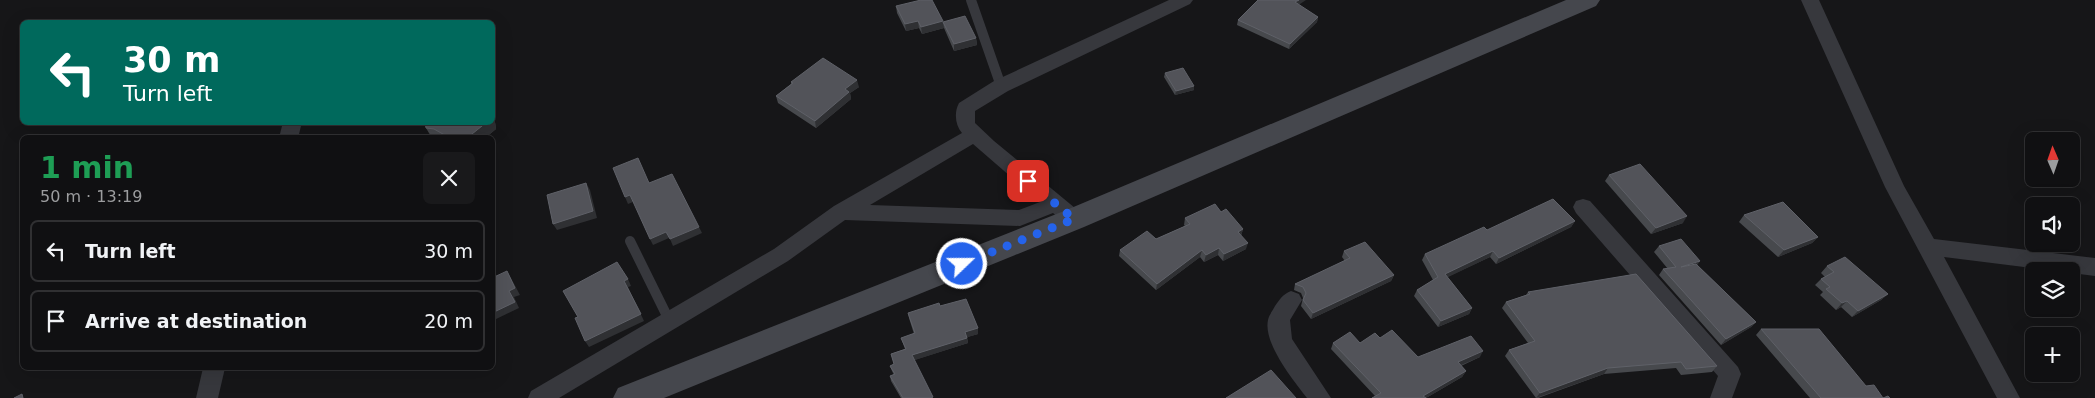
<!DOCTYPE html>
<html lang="en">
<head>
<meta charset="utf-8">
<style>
	body { margin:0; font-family:"DejaVu Sans",sans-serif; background:#19191b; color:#f1f3f6; height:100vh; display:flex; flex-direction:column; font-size:19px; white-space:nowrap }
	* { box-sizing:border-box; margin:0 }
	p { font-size:16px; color:#9c9d9f }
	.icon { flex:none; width:28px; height:28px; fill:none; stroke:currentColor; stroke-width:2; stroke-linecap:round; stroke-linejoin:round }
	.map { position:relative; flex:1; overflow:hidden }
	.drawer { position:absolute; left:20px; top:135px; width:475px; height:235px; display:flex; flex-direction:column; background:#101012; border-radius:8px; box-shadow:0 5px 20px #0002,0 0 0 1px #303032 }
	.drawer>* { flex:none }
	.hud { position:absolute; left:20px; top:20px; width:475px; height:105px; border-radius:8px; box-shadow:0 5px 20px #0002,0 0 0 1px #303032; background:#00695c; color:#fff; overflow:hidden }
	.needle { width:32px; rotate:358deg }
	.buttons { position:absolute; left:2025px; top:132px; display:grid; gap:10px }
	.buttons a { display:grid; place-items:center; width:55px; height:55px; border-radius:8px; background:#101012; box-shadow:0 5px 20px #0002,0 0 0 1px #303032; font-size:25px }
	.pin { position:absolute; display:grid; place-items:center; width:42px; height:42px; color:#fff; margin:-21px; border-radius:10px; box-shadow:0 2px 8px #0006 }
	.me { position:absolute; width:55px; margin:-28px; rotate:68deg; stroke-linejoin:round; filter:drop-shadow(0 0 4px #0008) }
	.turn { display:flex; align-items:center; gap:18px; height:105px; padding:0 20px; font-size:22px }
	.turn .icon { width:65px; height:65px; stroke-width:2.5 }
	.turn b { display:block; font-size:35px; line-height:42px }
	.round { display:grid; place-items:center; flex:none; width:52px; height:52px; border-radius:8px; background:#19191b }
	.head { display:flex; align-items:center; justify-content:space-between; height:85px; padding:0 20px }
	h1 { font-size:30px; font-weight:600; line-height:38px; color:#1e9e55 }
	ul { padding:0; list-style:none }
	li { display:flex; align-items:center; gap:15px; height:62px; margin:0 10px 8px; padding:0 10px; border:2px solid #303032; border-radius:8px }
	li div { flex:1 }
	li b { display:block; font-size:19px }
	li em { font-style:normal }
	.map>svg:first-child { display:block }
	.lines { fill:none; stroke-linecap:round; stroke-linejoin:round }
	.lane { stroke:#37383d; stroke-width:10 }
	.street { fill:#37383d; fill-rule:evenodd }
	.secondary { fill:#45474d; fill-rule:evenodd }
	.wall { fill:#47494d }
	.shaded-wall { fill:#2f3033 }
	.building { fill:#525359; stroke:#5f6168 }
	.route { stroke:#2563eb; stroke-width:9; stroke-dasharray:0 16.2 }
</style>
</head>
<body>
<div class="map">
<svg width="2095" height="398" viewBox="0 0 2095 398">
	<rect width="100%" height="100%" fill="#161618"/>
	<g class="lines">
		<g class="lane">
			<polyline points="971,0 1001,86"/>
			<polyline points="630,241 670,322"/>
		</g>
		<g class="street">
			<path d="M1169,0h24l-3,4 -182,87 -33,20v12l19,18 87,72 3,6 -3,6c-12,4 -18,-4 -28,-12l-33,13 -175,-6 -57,41 -229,137h-31l3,-7 243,-142 60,-43 128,-73c-7,-8 -8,-21 -3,-30l35,-22zM973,144l67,58 -21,8 -149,-5z"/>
			<polygon points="1801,0 1819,0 1904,186 1934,239 2095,258 2095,276 1944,257 2020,398 1997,398 1885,187"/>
			<polygon points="283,122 302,122 298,138 279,138"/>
			<polygon points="1583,199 1590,201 1738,367 1741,374 1732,398 1710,398 1718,376 1576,213 1573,207 1576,201"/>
			<path d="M1291,291l8,3 3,6 -12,20 2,19 39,59h-24c-14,-18 -44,-55 -39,-78 1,-5 5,-10 7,-14 5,-7 8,-12 16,-15z"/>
			<polygon points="203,368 225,368 218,398 196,398"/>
		</g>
		<polygon class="secondary" points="1566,0 1600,0 1596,6 1084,227 664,398 613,398 618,388 1064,211"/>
	</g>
	<g class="wall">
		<polygon points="1298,5 1318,17 1317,22 1289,49 1237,25 1238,20"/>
		<polygon points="896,6 943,22 976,38 977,45 954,51 944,28 922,34 919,28 906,31 897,13"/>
		<polygon points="1165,73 1194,86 1194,90 1175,95 1164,77"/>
		<polygon points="791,82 859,87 850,93 851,99 816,128 778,103 776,96 791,84"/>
		<polygon points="494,115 496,129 485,138 432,138 426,128"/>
		<polygon points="1609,175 1683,223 1651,234 1605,181"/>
		<polygon points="1221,212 1243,229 1241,236 1246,249 1223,261 1218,255 1204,262 1200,257 1156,290 1119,256 1120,250 1156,239 1185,226 1184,225 1185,218"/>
		<polygon points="1744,215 1818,237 1812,243 1778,257 1739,222"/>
		<polygon points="1575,221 1571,227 1496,264 1490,257 1447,277 1472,308 1469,314 1438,327 1414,296 1417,290 1433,280 1422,260 1425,254 1487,230"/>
		<polygon points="1659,246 1700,261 1697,265 1756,322 1751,327 1721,345 1659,275 1663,269 1668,269 1654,252"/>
		<polygon points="1344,251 1394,275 1391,281 1311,319 1301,306 1303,298 1301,293 1294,290 1295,284 1345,261 1342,257"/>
		<polygon points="1827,266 1888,294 1881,300 1852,317 1841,307 1836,310 1820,295 1823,292 1815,285 1821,279 1825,277 1821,273"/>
		<polygon points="1528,292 1717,366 1712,372 1681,375 1676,368 1604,374 1538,398 1536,398 1505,356 1509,350 1528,343 1502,308 1506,302 1526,295"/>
		<polygon points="940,306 978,328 978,334 967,337 968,343 914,360 933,398 901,398 891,381 890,376 894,375 892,371 890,366 894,364 891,354 905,349 901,338 914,334 909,318 908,313"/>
		<polygon points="1761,329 1866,386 1883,398 1890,398 1810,398 1756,335"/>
		<polygon points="1380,338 1418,357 1480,357 1461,366 1466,371 1462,377 1426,398 1375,396 1331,349 1333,343 1360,343"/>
	</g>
	<g class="shaded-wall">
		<polygon points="1299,0 1306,0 1294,8 1295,2"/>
		<polygon points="1318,17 1317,22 1289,49 1290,44"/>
		<polygon points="918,21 919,28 906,31 905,24"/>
		<polygon points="943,21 944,28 922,34 921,27"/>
		<polygon points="976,38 977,45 954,51 954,44"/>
		<polygon points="857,80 859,87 850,93 851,99 816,128 815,121 845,89"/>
		<polygon points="1194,86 1194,90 1175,95 1176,91"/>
		<polygon points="492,112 494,115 496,129 485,138 467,138 487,122 492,122"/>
		<polygon points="586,183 590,190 597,218 557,230 553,224"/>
		<polygon points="630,195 633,202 628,204 625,197"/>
		<polygon points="1687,216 1683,223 1651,234 1656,228"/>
		<polygon points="1575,221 1571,227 1496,264 1499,258"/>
		<polygon points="699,227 702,233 673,246 670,239"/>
		<polygon points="1243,229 1241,236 1238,232"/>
		<polygon points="666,232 669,238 653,245 650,239"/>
		<polygon points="1818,237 1812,243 1778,257 1784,250"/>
		<polygon points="1248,243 1246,249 1223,261 1224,254"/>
		<polygon points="1219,248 1218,255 1204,262 1206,255"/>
		<polygon points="1202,250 1200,257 1156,290 1157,284"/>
		<polygon points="1493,251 1490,257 1442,280 1445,274"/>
		<polygon points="1700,261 1695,267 1681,267"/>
		<polygon points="507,271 511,278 520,295 514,297 519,308 492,321 492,313"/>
		<polygon points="1394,275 1391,281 1311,319 1313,313"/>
		<polygon points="628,279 631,286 628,287 644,321 589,347 585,341 624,281"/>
		<polygon points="1888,294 1881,300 1852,317 1858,311"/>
		<polygon points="1847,301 1841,307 1836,310 1842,303"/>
		<polygon points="1472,308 1469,314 1438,327 1441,321"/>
		<polygon points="1756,322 1751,327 1721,345 1726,339"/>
		<polygon points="978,328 978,334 965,338 965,332"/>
		<polygon points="967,338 968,343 912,361 912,355"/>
		<polygon points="1483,351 1480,357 1454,368 1458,362"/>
		<polygon points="1608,368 1604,374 1536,398 1540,393"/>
		<polygon points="1466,371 1462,377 1426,398 1423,396"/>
	</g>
	<g class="building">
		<polygon points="921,0 932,0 943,21 921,27 918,21 905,24 896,6"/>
		<polygon points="1258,0 1299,0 1295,2 1318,17 1290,44 1238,20"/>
		<polygon points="965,16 976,38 954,44 943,22"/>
		<polygon points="823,58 857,80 845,89 849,92 815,121 776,96 793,83 791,82"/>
		<polygon points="1183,68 1194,86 1176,91 1165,73"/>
		<polygon points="425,122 487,122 467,138 450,138 434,129 426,128"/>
		<polygon points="638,158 649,183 672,174 699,227 670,239 666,232 650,239 630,195 625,197 613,168"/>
		<polygon points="1640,164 1687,216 1656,228 1609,175"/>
		<polygon points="586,183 593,211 553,224 547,195"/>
		<polygon points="1553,199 1575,221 1499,258 1493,251 1445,274 1472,308 1441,321 1417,290 1438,277 1425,254 1484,227 1487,230"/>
		<polygon points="1783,202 1818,237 1784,250 1744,215"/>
		<polygon points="1215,204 1221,212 1226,209 1243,229 1238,232 1248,243 1224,254 1219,248 1206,255 1202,250 1157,284 1120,250 1147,231 1156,239 1190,224 1185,218"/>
		<polygon points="1681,239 1700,261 1681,267 1696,264 1756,322 1726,339 1663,269 1676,267 1659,246"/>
		<polygon points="1365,242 1394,275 1313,313 1303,300 1306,293 1303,287 1295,284 1350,258 1344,251"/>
		<polygon points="1845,257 1888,294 1858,311 1847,301 1842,303 1826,289 1830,287 1821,279 1834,272 1827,266"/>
		<polygon points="617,262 628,279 624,281 641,314 585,341 575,318 578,317 563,291"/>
		<polygon points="507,271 515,288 509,291 515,302 492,313 492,278"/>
		<polygon points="1636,274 1717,366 1686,369 1681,362 1608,368 1540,393 1509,350 1535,341 1506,302 1530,294 1528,292"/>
		<polygon points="966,299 978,328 965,332 967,338 912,355 933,397 931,398 903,398 890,376 895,374 890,366 894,364 891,354 906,349 901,338 915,333 908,313 939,303 940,306"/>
		<polygon points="1761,329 1819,329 1866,386 1874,385 1883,398 1888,396 1890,398 1821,398"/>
		<polygon points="1392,330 1418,357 1471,336 1483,351 1458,362 1466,371 1423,396 1426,398 1372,398 1381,393 1333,343 1350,332 1360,343 1375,333 1380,338"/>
		<polygon points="1271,370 1296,398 1226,398"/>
		<polygon points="22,394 23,398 14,398"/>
	</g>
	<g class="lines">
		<polyline class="route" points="962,264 1074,219 1028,181"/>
	</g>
</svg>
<div class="buttons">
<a><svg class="needle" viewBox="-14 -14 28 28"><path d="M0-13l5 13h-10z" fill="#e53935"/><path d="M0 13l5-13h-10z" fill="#9c9d9f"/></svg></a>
<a><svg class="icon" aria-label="sound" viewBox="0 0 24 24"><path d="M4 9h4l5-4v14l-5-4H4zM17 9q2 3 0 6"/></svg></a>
<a><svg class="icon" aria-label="layers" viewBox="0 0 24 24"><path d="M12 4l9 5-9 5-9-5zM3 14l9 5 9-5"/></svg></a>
<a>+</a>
</div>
<div class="pin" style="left:1028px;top:181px;background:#d93025"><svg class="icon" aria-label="arrive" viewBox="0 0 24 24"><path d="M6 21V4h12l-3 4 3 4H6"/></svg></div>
<svg class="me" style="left:962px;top:264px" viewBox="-20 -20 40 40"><circle r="17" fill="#2563eb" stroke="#fff" stroke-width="3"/><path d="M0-11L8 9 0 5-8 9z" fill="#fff"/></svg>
<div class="hud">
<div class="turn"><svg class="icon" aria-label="left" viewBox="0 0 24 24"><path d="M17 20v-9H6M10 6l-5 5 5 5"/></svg><div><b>30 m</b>Turn left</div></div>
</div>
<section class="drawer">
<div class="head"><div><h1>1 min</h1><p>50 m · 13:19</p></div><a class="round"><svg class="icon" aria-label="close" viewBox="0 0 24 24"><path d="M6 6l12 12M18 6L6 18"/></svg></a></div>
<ul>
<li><svg class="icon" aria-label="left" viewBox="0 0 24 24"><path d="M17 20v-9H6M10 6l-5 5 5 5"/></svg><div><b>Turn left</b></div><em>30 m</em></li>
<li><svg class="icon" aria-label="arrive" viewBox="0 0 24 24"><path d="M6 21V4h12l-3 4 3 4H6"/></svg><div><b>Arrive at destination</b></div><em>20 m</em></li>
</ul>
</section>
</div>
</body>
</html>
